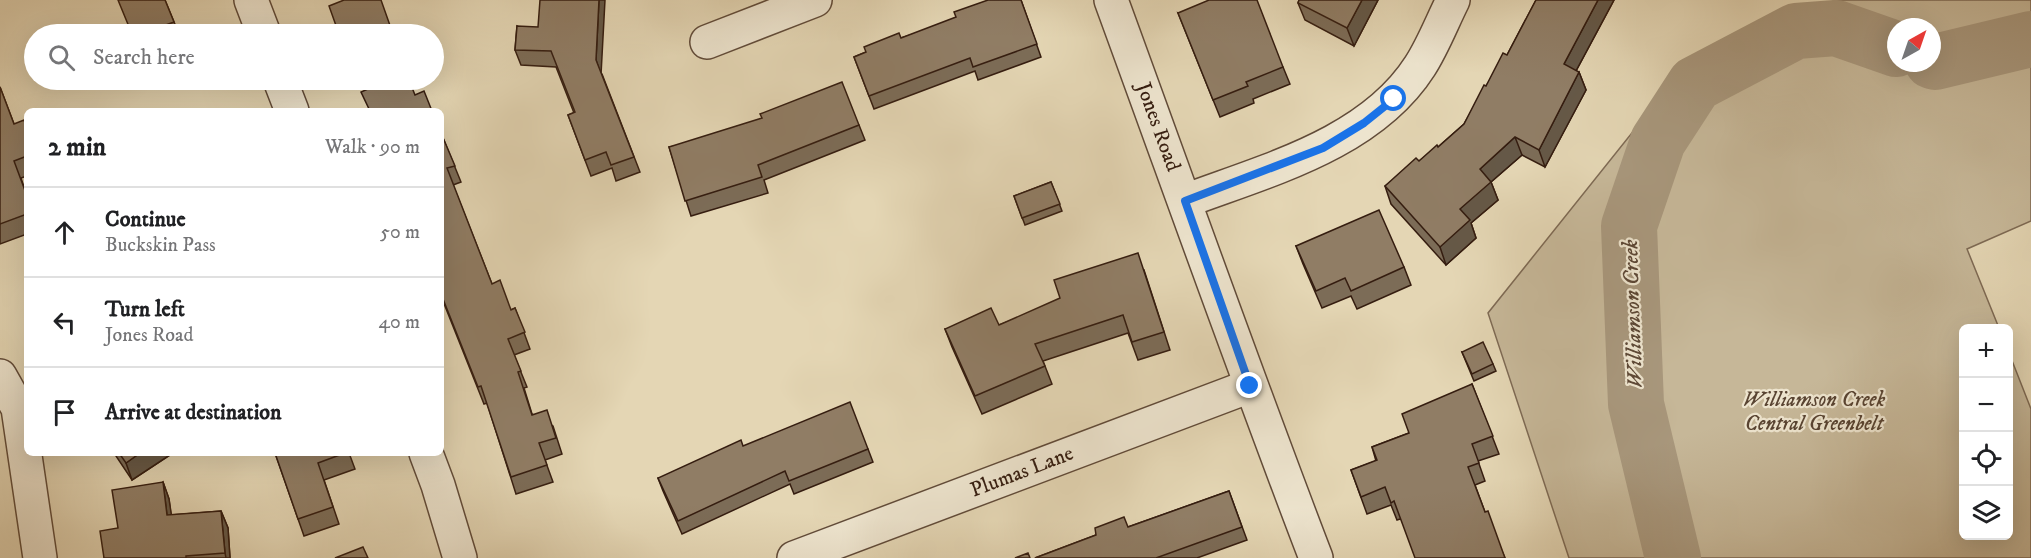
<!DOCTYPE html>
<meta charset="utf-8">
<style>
:root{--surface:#fff;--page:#f2f2f2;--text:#202124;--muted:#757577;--line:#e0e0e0}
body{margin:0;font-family:"IM FELL DW Pica",serif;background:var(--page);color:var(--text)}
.controls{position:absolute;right:18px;bottom:18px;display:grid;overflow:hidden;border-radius:9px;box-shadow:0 6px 24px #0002}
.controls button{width:54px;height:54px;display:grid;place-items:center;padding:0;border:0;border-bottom:2px solid var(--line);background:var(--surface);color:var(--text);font:30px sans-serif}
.compass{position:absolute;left:1887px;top:18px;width:54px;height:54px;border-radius:50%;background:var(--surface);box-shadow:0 6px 24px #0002;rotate:40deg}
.stop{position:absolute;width:18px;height:18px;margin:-14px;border:4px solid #1a73e8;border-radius:50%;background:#fff}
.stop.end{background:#1a73e8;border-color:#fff;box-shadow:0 2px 6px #0008}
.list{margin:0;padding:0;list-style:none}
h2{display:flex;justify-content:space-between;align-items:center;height:78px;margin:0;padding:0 24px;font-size:26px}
h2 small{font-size:20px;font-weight:400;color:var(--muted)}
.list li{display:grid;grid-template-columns:39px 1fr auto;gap:18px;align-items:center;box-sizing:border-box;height:90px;padding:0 24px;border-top:2px solid var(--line)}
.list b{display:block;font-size:22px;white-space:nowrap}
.list p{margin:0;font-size:20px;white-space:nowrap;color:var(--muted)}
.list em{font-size:20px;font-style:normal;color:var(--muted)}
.icon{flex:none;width:33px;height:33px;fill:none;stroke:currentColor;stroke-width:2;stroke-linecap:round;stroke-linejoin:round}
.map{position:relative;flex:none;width:2031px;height:558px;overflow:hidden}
.search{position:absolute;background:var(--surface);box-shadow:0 6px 24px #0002;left:24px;top:24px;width:420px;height:66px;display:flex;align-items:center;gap:15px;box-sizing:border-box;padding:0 21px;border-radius:33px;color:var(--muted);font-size:22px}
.panel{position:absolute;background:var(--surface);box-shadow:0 6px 24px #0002;left:24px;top:108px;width:420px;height:348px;border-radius:9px}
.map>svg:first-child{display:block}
.green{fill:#c6b798;stroke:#7e6a54;stroke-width:1.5;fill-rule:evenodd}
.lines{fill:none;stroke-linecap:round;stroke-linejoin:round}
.river{stroke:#a8977c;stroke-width:56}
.minor-casing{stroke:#614b39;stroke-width:36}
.minor{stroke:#ede4ce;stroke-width:33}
.wall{fill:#7c6c57;stroke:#351d10;stroke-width:1.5}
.shaded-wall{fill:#655847;stroke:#351d10;stroke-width:1.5}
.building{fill:#907d65;stroke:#351d10;stroke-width:1.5}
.route{stroke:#1a73e8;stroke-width:8}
.labels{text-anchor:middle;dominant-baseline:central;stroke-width:4.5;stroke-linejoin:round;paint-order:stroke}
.street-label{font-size:21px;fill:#351d10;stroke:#ede4ce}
.park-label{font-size:21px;font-style:italic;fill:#594432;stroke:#ede4ce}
.water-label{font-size:22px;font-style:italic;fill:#5d4836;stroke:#ede4ce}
</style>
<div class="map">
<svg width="2031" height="558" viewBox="0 0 2031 558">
<rect width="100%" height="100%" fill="#e4d6b4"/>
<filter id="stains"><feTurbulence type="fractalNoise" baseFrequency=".00333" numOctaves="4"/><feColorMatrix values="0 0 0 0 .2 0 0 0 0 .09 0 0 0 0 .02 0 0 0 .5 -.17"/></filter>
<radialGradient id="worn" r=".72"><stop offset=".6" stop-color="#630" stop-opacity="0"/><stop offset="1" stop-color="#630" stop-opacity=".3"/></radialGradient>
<path class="green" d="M1837,0H2031V221L1967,249L1999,328H1964V536H2008L2009,353L2031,409V558H1569L1488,313L1675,79L1746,30ZM1896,27H1932V63H1896Z"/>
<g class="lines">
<g class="river">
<path d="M1932,61L1935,62L2031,39"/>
<path d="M1673,558L1636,404L1629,226L1658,141L1695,84L1796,31L1836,28L1896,49"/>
</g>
<g class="minor-casing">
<g id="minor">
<path d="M251,0L264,34"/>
<path d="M1111,0C1179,186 1245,373 1316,558"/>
<path d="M707,42L815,0"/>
<path d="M280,80L292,111"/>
<path d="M1185,201C1267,170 1370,144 1420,66C1433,46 1442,22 1453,0"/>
<path d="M0,376L18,408L40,558"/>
<path d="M426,453L438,485L460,558"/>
<path d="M794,558L1250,386"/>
</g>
</g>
<use href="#minor" class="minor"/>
</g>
<g class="wall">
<path d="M165,0L179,34H131Z"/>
<path d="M1021,0L1041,57L978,80L975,71L874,109L854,57L901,38Z"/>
<path d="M1299,0H1378L1354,46L1305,20L1298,3Z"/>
<path d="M1536,0H1614L1576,71L1579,72L1586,90L1545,167L1522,155L1491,182L1498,200L1471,223L1476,238L1446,265L1391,204L1385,186L1438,147L1464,124L1486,86L1507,55Z"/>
<path d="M1178,13L1283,67L1290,84L1253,99L1254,103L1220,117Z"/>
<path d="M517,26L602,74L640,172L616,181L612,168L591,176L568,115L574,113L556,67L521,65L515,50Z"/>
<path d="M0,87L14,124L27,128V176L21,178L27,196V234L0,244Z"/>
<path d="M859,125L865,140L764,180L768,193L691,216L669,147Z"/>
<path d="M441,133L461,182L453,185L492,284L511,310L515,308L530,349L514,355L527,387L524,388L532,414L553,426L562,454L545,460L553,482L516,494L487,403L484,404L441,296Z"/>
<path d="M1051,182L1062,211L1025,225L1014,196Z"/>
<path d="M1296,246L1404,267L1411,285L1357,309L1351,296L1322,308L1303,264Z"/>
<path d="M1144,270L1170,350L1138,360L1128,333L1043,361L1052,384L982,414L952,347L945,329L999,325Z"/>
<path d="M1462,352L1493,364L1496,371L1474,381Z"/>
<path d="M1472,384L1499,454L1478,461L1485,481L1475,485L1485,512L1505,558L1400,519L1397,520L1391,505L1367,514L1351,470L1376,461L1372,447L1409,433Z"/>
<path d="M868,449L873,462L794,494L790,484L682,534L663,491L658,478Z"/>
<path d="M114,453H173L132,480Z"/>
<path d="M275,453H349L355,469L324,480L339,524L304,536Z"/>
<path d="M163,482L169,499L171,515L221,511L228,528L230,558H104L118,528Z"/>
<path d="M1229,491L1247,540L1197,558H1035L1096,535L1128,527Z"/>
</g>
<g class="shaded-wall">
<path d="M599,0H605L601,75L596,60Z"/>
<path d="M1362,0H1378L1354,46L1347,28Z"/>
<path d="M1598,0H1614L1570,82L1564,64Z"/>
<path d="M1579,72L1586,90L1545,167L1539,150Z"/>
<path d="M1515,137L1522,155L1491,182L1498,200L1471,223L1476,238L1446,265L1440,247L1460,209L1480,169Z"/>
<path d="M140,453H173L132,480L126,463Z"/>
<path d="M163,482L169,499L174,532L167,515Z"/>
<path d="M221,511L228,528L230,558H226L225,553Z"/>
</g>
<g class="building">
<path d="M118,0H165L174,22L141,34H132Z"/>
<path d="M344,0H381L393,34H339L329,6Z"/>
<path d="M540,0H599L596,60L634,157L611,165L606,152L585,160L568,115L575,112L551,51L515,50L517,26L538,27Z"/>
<path d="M988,0H1021L1037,44L973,67L970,58L869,96L854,57L866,52L864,47L899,33L901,38L956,17L954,12Z"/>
<path d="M1209,0H1257L1283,67L1246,82L1248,86L1213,100L1178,13Z"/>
<path d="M1299,0H1362L1347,28L1298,3Z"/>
<path d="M1536,0H1598L1564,64L1579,72L1539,150L1515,137L1480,169L1491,182L1460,209L1470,220L1440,247L1385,186L1416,158L1419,161L1437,145L1438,147L1464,124L1484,85L1486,86L1503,53L1507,55Z"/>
<path d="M367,80H409L415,95L424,91L432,111H370L361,92L370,88Z"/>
<path d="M842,82L859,125L758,165L762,177L685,201L669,147L762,118L760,114Z"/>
<path d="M0,87L14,124L24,120L27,128V156L14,161L27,196V214L0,224Z"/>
<path d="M441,133L455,166L447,168L492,284L500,280L511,310L515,308L525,332L508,339L521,371L518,372L532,415L547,410L556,438L539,443L547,465L511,477L481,386L478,387L441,294Z"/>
<path d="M1051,182L1060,204L1022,218L1014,196Z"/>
<path d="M1379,210L1404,267L1351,291L1345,278L1316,291L1296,246Z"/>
<path d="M1138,253L1164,332L1132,342L1123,315L1035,344L1045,366L975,396L945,329L991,308L999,325L1060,298L1054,280Z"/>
<path d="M1483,342L1493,364L1472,374L1462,352Z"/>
<path d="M1472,384L1493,436L1472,444L1479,463L1468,467L1485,512L1488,511L1505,558H1415L1394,501L1391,503L1385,487L1361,497L1351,470L1377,460L1372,447L1409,433L1402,414Z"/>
<path d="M850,402L868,449L789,481L785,471L678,521L658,478L741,440L743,446Z"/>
<path d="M119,453H140L126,463Z"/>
<path d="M275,453H345L318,463L333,507L298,519Z"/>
<path d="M163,482L167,515L221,511L225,553L186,556V558H104L100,531L118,528L112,490Z"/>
<path d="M1229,491L1242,527L1156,558H1035L1096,535L1095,528L1124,517L1128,527Z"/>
<path d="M363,547L368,558H335Z"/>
<path d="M1028,553L1030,558H1015Z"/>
</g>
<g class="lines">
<path class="route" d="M1250,386L1185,201L1323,148L1364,123L1394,99"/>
</g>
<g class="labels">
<g class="street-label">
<text transform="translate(1158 127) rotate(70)">Jones Road</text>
<text transform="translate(1022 472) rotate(-21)">Plumas Lane</text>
</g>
<g class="park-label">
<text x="1814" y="400">Williamson Creek<tspan x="1814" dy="24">Central Greenbelt</tspan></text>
</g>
<g class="water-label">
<text transform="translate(1633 314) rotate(-92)">Williamson Creek</text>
</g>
</g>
<rect width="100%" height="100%" filter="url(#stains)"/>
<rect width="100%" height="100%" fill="url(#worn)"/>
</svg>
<div class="controls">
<button>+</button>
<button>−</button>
<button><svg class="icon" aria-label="locate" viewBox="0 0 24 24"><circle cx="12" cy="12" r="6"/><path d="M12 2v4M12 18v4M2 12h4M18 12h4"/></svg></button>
<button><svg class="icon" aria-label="layers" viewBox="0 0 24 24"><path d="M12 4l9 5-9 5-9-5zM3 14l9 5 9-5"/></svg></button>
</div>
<svg class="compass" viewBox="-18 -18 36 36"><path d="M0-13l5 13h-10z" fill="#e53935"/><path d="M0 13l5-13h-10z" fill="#757577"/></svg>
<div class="stop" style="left:1394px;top:99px"></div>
<div class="stop end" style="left:1250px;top:386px"></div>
<div class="search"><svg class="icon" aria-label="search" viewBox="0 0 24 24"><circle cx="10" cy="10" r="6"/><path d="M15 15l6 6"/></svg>Search here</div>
<section class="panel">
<h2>2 min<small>Walk · 90 m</small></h2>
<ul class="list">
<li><svg class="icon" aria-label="ahead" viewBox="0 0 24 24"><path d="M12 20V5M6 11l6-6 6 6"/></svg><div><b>Continue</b><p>Buckskin Pass</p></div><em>50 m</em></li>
<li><svg class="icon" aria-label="left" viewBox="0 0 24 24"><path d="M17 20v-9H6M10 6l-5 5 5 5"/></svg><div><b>Turn left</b><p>Jones Road</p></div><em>40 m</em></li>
<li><svg class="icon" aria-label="arrive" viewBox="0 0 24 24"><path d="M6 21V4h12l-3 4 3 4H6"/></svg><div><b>Arrive at destination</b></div></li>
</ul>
</section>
</div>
